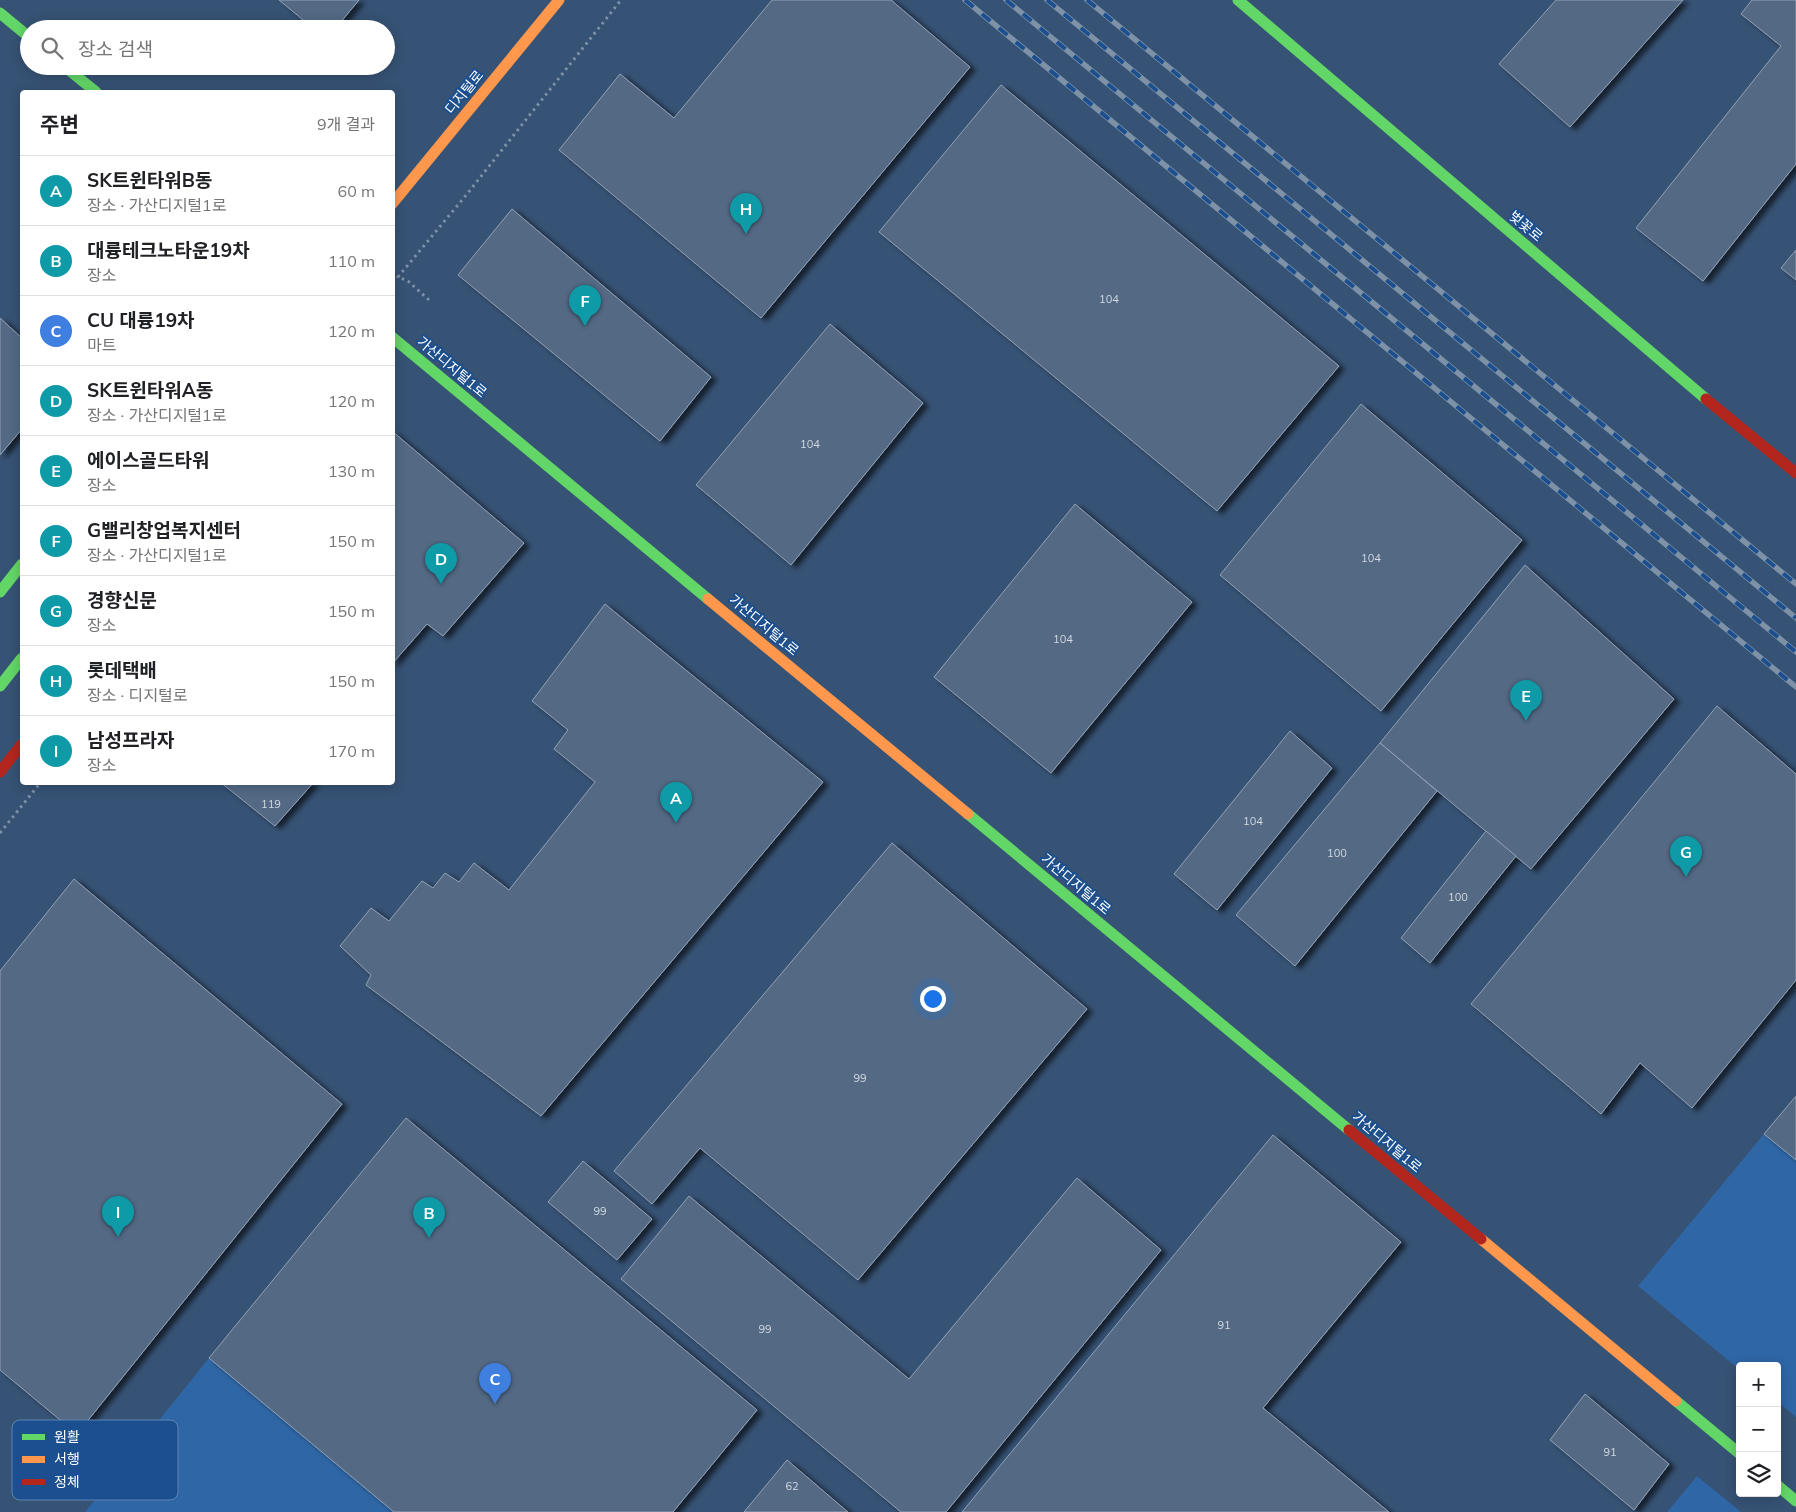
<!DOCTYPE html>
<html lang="ko">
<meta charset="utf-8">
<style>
:root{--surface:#fff;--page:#f6f6f6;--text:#202124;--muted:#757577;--line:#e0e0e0;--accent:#656970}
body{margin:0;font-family:Mulish,"Noto Sans KR",sans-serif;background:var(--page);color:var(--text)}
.controls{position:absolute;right:15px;bottom:15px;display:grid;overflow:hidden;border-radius:5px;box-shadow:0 2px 12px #0003}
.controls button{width:45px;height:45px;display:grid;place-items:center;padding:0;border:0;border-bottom:1px solid var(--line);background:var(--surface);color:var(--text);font:25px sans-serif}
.you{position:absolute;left:932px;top:998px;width:18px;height:18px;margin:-12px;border:4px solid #fff;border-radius:50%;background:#1a73e8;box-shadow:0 0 0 8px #1a73e833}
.badge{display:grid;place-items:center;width:32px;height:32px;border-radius:50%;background:var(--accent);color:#fff;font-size:16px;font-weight:700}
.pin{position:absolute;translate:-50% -41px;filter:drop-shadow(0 1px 2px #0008)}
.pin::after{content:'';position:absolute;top:26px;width:18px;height:15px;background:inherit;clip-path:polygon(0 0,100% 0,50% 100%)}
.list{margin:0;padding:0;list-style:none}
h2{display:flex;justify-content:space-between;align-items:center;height:65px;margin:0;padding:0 20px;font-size:21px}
h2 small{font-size:16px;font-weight:400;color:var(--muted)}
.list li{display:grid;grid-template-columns:32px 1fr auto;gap:15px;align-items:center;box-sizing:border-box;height:70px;padding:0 20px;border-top:1px solid var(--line)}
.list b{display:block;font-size:19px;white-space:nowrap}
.list p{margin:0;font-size:16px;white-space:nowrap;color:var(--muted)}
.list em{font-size:16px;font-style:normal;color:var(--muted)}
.icon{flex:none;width:28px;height:28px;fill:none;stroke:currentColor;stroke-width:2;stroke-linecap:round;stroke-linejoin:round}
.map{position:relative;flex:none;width:1796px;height:1512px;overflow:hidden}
.search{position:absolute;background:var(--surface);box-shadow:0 2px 12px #0003;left:20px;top:20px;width:375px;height:55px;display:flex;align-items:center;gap:12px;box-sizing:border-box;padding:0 18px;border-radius:28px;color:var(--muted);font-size:19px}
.panel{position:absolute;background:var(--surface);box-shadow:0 2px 12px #0003;left:20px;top:90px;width:375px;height:695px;border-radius:5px}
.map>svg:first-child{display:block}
.green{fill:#2f66a5}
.building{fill:#526984;stroke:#92a2b6;filter:url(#shadow)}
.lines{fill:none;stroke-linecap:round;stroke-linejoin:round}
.path{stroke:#7d92a8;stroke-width:3;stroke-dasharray:2.5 4;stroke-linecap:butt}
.fast{stroke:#63d668;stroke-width:11}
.slow{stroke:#ff974d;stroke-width:11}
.jam{stroke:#b3261e;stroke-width:11}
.rail-casing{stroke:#7e92a7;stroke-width:5.5}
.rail{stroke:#1b4f8f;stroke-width:4;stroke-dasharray:11;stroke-linecap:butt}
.labels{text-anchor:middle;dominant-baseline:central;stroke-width:4;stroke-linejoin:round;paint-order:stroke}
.number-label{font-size:11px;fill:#d4dae0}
.street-label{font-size:14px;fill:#fff;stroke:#1b4f8f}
.key{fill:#1b4f8f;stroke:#5f84b1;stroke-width:1}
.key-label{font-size:14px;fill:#fff}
</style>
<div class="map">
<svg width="1796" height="1512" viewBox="0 0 1796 1512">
<defs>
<filter id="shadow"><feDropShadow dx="5.5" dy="3" stdDeviation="2.5" flood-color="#0009"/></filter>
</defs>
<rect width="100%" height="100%" fill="#365274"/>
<g class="green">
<path d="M1764,1134L1796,1160V1417L1777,1401V1366H1740V1370L1638,1286Z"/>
<path d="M209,1358L394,1512H85Z"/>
<path d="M1697,1476L1741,1512H1667Z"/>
</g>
<g class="building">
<path d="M279,0H359L335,29H314Z"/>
<path d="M772,0H891L970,67L761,318L559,150L620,74L674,118Z"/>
<path d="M1556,0H1683L1570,127L1499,64Z"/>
<path d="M1752,0H1796V164L1703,281L1636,228L1781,46L1741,14Z"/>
<path d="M1001,85L1339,366L1217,511L879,232Z"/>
<path d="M512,209L711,377L660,441L458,275Z"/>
<path d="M1796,250V280L1781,268Z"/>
<path d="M0,318L22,338V429L0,455Z"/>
<path d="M830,324L923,403L791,565L696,485Z"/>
<path d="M1361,404L1522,540L1381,711L1220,575Z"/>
<path d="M392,431L524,543L443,636L427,624L392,664Z"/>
<path d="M1075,504L1192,602L1051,773L934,677Z"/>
<path d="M1525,565L1674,699L1531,869L1380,743Z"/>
<path d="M605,604L823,782L541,1116L366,985L371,975L340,946L371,908L389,921L422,881L433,888L445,873L459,882L474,863L509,890L595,782L554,749L568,730L532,701Z"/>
<path d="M1717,706L1796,774V980L1692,1108L1640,1063L1601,1114L1471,1004Z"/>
<path d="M1290,731L1332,768L1217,910L1174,874Z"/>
<path d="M1380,743L1437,791L1295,966L1236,915Z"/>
<path d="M220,782H314L275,826Z"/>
<path d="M1486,831L1516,856L1430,963L1401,938Z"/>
<path d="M892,843L1087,1009L858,1280L700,1148L652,1204L614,1171Z"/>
<path d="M74,879L342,1104L77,1434L0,1370V971Z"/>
<path d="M1796,1096V1160L1764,1134Z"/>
<path d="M406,1118L757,1410L673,1512H394L209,1358Z"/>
<path d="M1273,1135L1401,1242L1263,1408L1389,1512H962Z"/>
<path d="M583,1161L652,1219L617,1260L548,1202Z"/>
<path d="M1077,1178L1161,1250L946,1512H901L621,1279L689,1196L909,1379Z"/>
<path d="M1585,1394L1669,1464L1634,1510L1550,1440Z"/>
<path d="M787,1460L848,1512H744Z"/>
</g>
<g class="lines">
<g class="path">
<path d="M429,300L408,281L398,277L467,194L621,0"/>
<path d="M0,833L41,782"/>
</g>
<g class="fast">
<path d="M1238,0L1706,399"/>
<path d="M0,13L29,37"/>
<path d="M64,66L96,92"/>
<path d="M392,337L708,599"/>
<path d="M0,592L22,564"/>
<path d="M0,686L22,658"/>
<path d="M968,814L1349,1130"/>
<path d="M1676,1401L1740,1454"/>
<path d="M1777,1485L1796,1501"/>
</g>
<g class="slow">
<path d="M392,204L559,0"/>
<path d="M708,599L968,814"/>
<path d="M1481,1239L1676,1401"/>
</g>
<g class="jam">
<path d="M1706,399L1796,473"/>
<path d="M0,772L22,744"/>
<path d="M1349,1130L1481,1239"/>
</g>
<g class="rail-casing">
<g id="rail">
<path d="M965,0L1796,687"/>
<path d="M1006,0L1796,652"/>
<path d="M1047,0L1796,618"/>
<path d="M1087,0L1796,584"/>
</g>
</g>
<use href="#rail" class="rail"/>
</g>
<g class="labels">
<g class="number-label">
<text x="1109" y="299">104</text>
<text x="810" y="444">104</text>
<text x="1371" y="558">104</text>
<text x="1063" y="639">104</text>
<text x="271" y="804">119</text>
<text x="1253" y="821">104</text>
<text x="1337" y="853">100</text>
<text x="1458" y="897">100</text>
<text x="860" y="1078">99</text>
<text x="600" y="1211">99</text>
<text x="1224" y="1325">91</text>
<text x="765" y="1329">99</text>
<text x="1610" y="1452">91</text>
<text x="792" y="1486">62</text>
</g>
<g class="street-label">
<text transform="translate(464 92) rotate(-51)">디지털로</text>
<text transform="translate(1526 226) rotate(40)">벚꽃로</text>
<text transform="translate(452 367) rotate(40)">가산디지털1로</text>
<text transform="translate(764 625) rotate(40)">가산디지털1로</text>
<text transform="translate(1076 884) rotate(40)">가산디지털1로</text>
<text transform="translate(1387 1142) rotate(40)">가산디지털1로</text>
</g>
</g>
<rect x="12" y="1420" width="166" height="80" rx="8" class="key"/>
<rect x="22" y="1434" width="23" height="6" fill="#63d668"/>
<rect x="22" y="1456" width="23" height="7" fill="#ff974d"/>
<rect x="22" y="1479" width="23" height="6" fill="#b3261e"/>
<g class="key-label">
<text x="54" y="1442">원활</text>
<text x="54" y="1464">서행</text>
<text x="54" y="1487">정체</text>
</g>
</svg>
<div class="controls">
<button>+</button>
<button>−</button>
<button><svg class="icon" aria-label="layers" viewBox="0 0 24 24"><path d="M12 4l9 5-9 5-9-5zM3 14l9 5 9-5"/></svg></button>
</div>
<div class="you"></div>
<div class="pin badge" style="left:676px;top:823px;background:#0f9aa8">A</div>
<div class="pin badge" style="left:429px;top:1238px;background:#0f9aa8">B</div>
<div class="pin badge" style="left:495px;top:1404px;background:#3f7fe0">C</div>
<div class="pin badge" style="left:441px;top:584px;background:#0f9aa8">D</div>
<div class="pin badge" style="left:1526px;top:721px;background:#0f9aa8">E</div>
<div class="pin badge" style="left:585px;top:326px;background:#0f9aa8">F</div>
<div class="pin badge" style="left:1686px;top:877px;background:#0f9aa8">G</div>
<div class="pin badge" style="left:746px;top:234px;background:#0f9aa8">H</div>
<div class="pin badge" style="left:118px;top:1237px;background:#0f9aa8">I</div>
<div class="search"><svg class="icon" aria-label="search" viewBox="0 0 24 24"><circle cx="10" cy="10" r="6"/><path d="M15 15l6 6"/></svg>장소 검색</div>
<section class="panel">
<h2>주변<small>9개 결과</small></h2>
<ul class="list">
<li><span class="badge" style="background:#0f9aa8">A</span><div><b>SK트윈타워B동</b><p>장소 · 가산디지털1로</p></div><em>60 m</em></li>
<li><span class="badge" style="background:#0f9aa8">B</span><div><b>대륭테크노타운19차</b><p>장소</p></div><em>110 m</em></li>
<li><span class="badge" style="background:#3f7fe0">C</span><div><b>CU 대륭19차</b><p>마트</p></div><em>120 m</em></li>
<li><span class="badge" style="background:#0f9aa8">D</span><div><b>SK트윈타워A동</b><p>장소 · 가산디지털1로</p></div><em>120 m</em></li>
<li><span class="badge" style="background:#0f9aa8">E</span><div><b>에이스골드타워</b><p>장소</p></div><em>130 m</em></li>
<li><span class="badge" style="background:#0f9aa8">F</span><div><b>G밸리창업복지센터</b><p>장소 · 가산디지털1로</p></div><em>150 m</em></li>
<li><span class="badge" style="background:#0f9aa8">G</span><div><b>경향신문</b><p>장소</p></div><em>150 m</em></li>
<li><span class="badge" style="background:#0f9aa8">H</span><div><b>롯데택배</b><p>장소 · 디지털로</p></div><em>150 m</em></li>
<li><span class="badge" style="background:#0f9aa8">I</span><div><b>남성프라자</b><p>장소</p></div><em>170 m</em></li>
</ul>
</section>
</div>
